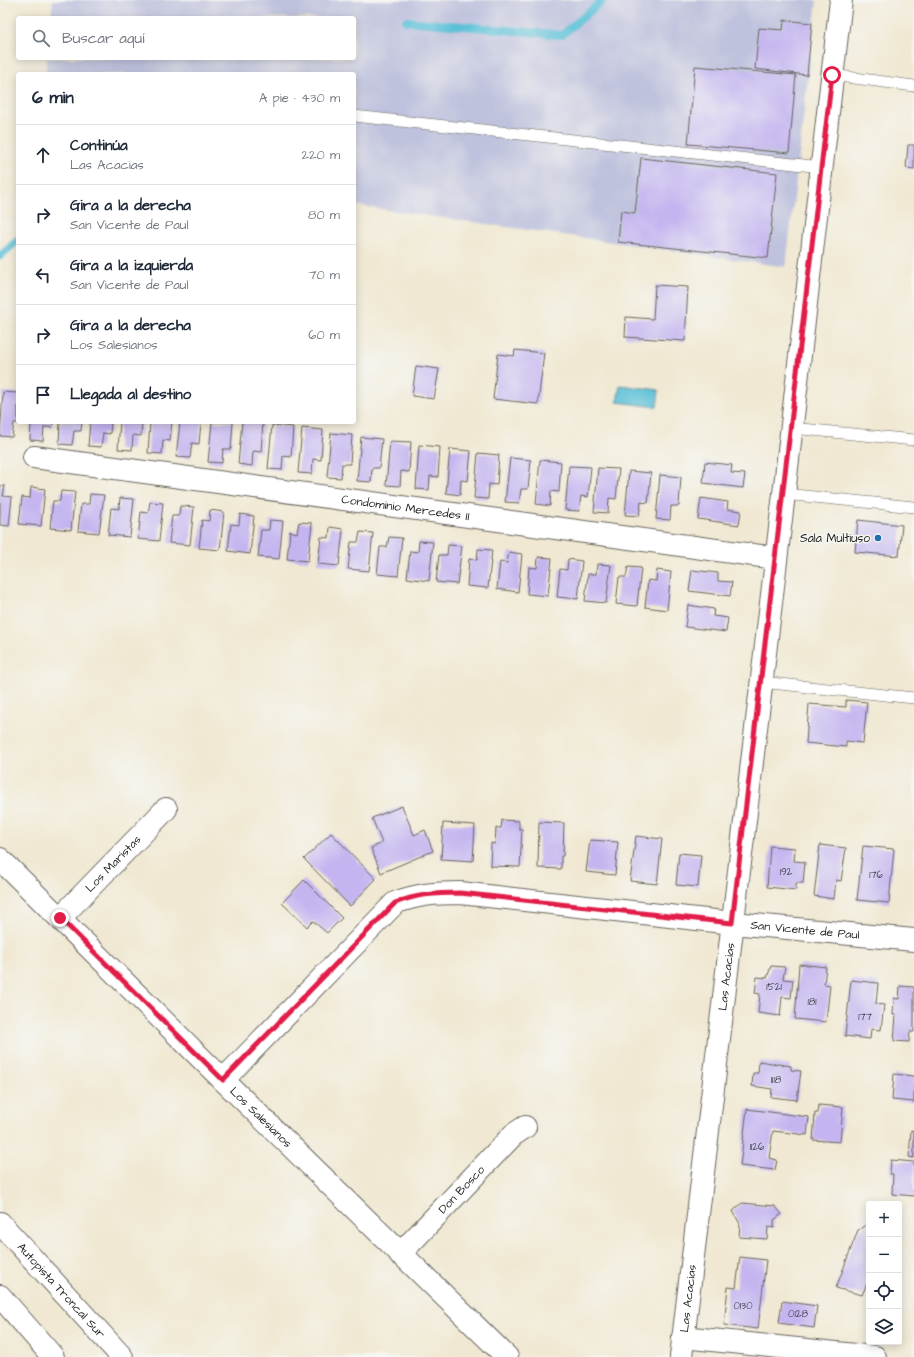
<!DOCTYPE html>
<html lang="es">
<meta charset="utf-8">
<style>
:root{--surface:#fff;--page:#f2f2f3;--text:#1f2937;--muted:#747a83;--line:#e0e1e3}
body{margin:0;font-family:"Architects Daughter",sans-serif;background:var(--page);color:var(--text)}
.controls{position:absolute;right:12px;bottom:12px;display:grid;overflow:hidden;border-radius:4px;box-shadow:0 2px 10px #0003}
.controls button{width:36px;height:36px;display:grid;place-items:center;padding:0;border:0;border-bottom:1px solid var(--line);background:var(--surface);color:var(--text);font:20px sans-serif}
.stop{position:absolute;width:12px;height:12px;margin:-9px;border:3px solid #e11d48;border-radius:50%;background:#fff}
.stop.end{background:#e11d48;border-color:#fff;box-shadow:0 1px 4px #0008}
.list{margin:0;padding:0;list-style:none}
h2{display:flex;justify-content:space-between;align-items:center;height:52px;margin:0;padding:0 16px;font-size:17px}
h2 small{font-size:13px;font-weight:400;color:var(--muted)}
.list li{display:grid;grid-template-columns:26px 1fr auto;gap:12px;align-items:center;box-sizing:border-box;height:60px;padding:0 16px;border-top:1px solid var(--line)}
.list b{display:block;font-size:15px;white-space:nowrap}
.list p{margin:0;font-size:13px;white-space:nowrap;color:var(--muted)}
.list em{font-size:13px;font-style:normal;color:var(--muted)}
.icon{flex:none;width:22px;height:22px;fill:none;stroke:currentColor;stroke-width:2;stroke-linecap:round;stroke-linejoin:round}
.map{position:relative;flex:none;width:914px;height:1357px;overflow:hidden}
.search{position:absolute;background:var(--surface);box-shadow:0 2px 10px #0003;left:16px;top:16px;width:340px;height:44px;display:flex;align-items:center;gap:10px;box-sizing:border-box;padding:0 14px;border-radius:4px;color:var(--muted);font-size:15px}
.panel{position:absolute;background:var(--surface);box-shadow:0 2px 10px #0003;left:16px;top:72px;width:340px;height:352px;border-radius:4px}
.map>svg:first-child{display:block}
.industrial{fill:#bfc2dd}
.water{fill:#59bfd7;stroke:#3a6e7a}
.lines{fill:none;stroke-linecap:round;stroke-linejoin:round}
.stream{stroke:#59bfd7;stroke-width:8}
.building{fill:#c4b5f0}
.service-casing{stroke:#66635c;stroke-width:12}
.minor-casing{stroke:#66635c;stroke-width:24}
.tertiary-casing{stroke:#66635c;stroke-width:24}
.motorway-casing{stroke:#66635c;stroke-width:24}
.service{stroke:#fff;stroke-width:11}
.minor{stroke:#fff;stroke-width:22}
.tertiary{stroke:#fff;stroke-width:22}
.motorway{stroke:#fff;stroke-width:22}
.route{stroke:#e11d48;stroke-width:5}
.poi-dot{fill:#1f6fb2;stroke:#f6f6f2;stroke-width:1.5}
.labels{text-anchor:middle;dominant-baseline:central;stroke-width:3;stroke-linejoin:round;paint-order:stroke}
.number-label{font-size:10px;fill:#464251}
.street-label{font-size:12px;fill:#1c1c1c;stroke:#f6f6f2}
.poi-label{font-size:12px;fill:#1c1c1c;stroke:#f6f6f2;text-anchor:end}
</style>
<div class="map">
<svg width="914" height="1357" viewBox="0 0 914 1357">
<rect width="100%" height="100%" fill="#f6f6f2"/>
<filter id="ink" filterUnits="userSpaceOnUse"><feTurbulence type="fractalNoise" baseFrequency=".025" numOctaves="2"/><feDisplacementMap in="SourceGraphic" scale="8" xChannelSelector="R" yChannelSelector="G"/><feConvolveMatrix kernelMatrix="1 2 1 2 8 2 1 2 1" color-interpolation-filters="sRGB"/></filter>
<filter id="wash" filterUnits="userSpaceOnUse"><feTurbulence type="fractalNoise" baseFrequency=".012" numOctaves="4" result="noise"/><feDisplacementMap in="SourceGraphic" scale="16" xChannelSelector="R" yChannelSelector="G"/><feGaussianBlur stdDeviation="0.9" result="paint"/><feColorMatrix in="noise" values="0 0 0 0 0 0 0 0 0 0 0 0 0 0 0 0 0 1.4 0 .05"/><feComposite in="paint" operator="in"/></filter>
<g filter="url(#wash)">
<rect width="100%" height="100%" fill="#f0e8d2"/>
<path class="industrial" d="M53,0H817L786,267L354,205V74H45L47,58H354V18H51Z"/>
<path class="water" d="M620,385L659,390L657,407L617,402Z"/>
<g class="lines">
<g class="stream">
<path d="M406,21L562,35L603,0"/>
<path d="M0,256L18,240"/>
</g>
</g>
<g id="blocks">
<g class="building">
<path d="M784,20L812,23L807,75L755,69L759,28L783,30Z"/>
<path d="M695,66L796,75L789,153L688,144Z"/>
<path d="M908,145H914V169L906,168Z"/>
<path d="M641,158L777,173L768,258L618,242L621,211L635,213Z"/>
<path d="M655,285L688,287L685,341L625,337L626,317L653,319Z"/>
<path d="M515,350L544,353L538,404L493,399L498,354L514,356Z"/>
<path d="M416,366L439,369L434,399L412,396Z"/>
<path d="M3,392L18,393V422L21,423H14L12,437L0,436Z"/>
<path d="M31,422H53L52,427H44L43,441L30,440Z"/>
<path d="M60,422H82L81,431H74L72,445L59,444Z"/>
<path d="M90,422H111L110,434L103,433L101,447L88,446Z"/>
<path d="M120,422H142L141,436L133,435L132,450L118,449Z"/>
<path d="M150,422H172L170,441L163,440L162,454L148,453Z"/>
<path d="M180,422H201L199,444L192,443L190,458L176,457Z"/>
<path d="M212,422H233L231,449H223L222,463L208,462Z"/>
<path d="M242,422H263L261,452L253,451L252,466L238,464Z"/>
<path d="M272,425L293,427L291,457L283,456L282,470L268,469Z"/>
<path d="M302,428L323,430L321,460L313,459L312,474L298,473Z"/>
<path d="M331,433L352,435L350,464H342L341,478L327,477Z"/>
<path d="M361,437L382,439L379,468H372L371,482L357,481Z"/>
<path d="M390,441L411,442L409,472L401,471L400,486L386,485Z"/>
<path d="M419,445L440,447L438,477L430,476L429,490L416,489Z"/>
<path d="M450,449L471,451L468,481L461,480L460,495L446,493Z"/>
<path d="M478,453L499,455L497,485L489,484L488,499L474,498Z"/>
<path d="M510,458L531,460L528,489H521L519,503L505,502Z"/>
<path d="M540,460L561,462L559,492L551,491L550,506L536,504Z"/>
<path d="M705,462L732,465L731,473L745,474L743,488L703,483Z"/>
<path d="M569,466L591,467L588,497L581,496L579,511L565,510Z"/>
<path d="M598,468L619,469L616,499L609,498L608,513L594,512Z"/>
<path d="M629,471L651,473L648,503L641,502L639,516L625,515Z"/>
<path d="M660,475L681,477L679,506H671L670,520L656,519Z"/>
<path d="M0,486H5L3,496L12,497L9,526L0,525Z"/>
<path d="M31,487L45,489L41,526L19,524L22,497L30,498Z"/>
<path d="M61,491L75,492L71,530L50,528L53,501H60Z"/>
<path d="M90,494L104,495L99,533L78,531L81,504H89Z"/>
<path d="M120,498L134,499L130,537L108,535L111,508L119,509Z"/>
<path d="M701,498L728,502L727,509L741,511L739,525L698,519Z"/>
<path d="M150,502L163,503L159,541L138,539L141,512L148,513Z"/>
<path d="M180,506L194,507L190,545L169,543L172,516H179Z"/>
<path d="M210,510L224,512L220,550L199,548L202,520L209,521Z"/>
<path d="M240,514L254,516L250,554L228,551L231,524L239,525Z"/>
<path d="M270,520L283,521L279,559L258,557L261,530H269Z"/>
<path d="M858,520L902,525L899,556L855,552Z"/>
<path d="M299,522L312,523L308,561L287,559L290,531L297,533Z"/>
<path d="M330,527L343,529L339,566L318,564L321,537L329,538Z"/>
<path d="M360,532L373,533L369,571L348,569L351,542H358Z"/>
<path d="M389,537L402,538L398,576L377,574L380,547H387Z"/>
<path d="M419,541L433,542L429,581L407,578L410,551L418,552Z"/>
<path d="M448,545L462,546L457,584L436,582L439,555H447Z"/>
<path d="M478,549L492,550L488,588L467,586L469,559L477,560Z"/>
<path d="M509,552L522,554L518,592L497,589L500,562L507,563Z"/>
<path d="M538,557L552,558L548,596L527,594L529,567L537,568Z"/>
<path d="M568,559L582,561L578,599L557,597L560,569L567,570Z"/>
<path d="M597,564L611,565L606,603L585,601L588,574H596Z"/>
<path d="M628,567L641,568L637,606L616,604L619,577H626Z"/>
<path d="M657,570L671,572L667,610L645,607L648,580L656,581Z"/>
<path d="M692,570L718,573V581L732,582L730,596L689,591Z"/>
<path d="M688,605L714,609L713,616L728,618L726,632L685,627Z"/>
<path d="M846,700L867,702L863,743L846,741V747L806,743L809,704L846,707Z"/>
<path d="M402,806L414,835L425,830L433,851L381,873L371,848L382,843L372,818Z"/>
<path d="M502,820L519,821V829H522L520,867L490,866L491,843L495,844L496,828H501Z"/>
<path d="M539,822L564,823L563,856H561V869L538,868Z"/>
<path d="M443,823L475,825L473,861L441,859Z"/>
<path d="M331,833L376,879L350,906L304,859Z"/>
<path d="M636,836L662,839L657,884L630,881Z"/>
<path d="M590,840L618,842L615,875L586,872Z"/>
<path d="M820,845L846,848L841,881L836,880L834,899L814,896Z"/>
<path d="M770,846L795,848L794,861L805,862L803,883H796V890L767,887Z"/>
<path d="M863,846L894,849L889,903L857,900Z"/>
<path d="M679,853L701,855L698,887L676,885Z"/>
<path d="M304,880L342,918L327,933L313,921L307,927L282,903Z"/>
<path d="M799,964L826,967L824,984L830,985L826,1022L795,1019Z"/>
<path d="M771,966L785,967L783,979L793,980L791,998L782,997L780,1016L758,1013L760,994L755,993L757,977L767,978Z"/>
<path d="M851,980L878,983L876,1004L884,1005L881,1030L871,1029L870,1039L845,1036Z"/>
<path d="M900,986L914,987V1032H910L909,1042L894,1041L896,1015H893L894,998L899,999Z"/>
<path d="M759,1061L791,1066V1070L801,1071L797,1100L771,1097L772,1089L752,1086L753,1073H758Z"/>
<path d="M894,1074L914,1076V1102L892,1100Z"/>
<path d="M819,1105L843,1107L840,1142L813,1140L815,1113H818Z"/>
<path d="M747,1109L809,1117L807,1135L773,1131L769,1158L777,1160L775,1170L740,1166Z"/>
<path d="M911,1130L914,1131V1158L909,1157Z"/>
<path d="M891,1160L914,1162V1196L892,1194L893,1174H890Z"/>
<path d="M742,1203L775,1206L782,1214L774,1220V1228L768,1227L767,1239L739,1237L740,1224L733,1211Z"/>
<path d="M869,1223V1279L862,1295L836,1288L858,1230Z"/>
<path d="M740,1257L766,1260L758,1329L724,1325L728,1287L736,1288Z"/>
<path d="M782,1301L817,1306L814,1328L779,1323Z"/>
</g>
</g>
</g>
<g filter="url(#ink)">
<use href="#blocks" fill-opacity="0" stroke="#66635c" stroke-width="1"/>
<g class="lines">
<g class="service-casing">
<g id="service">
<path d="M832,75L914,86"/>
<path d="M354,116L822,167"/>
<path d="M792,428L914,440"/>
<path d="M784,494L914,507"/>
<path d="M761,682L914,698"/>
</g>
</g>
<g class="minor-casing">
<g id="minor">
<path id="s1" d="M34,457L776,558"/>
<path id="s2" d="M0,859L223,1080L507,1357"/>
<path id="s3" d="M60,918L166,809"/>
<path id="s4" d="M223,1080L395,903C417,894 437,893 460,893L733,923L914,940"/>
<path id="s5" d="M400,1254L513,1135L525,1127"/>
<path d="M683,1337L875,1357"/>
</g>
</g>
<g class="tertiary-casing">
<g id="tertiary">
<path id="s6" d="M681,1357L784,494L841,0"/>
</g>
</g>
<g class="motorway-casing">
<g id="motorway">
<path id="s7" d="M0,1223L122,1357"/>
<path d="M0,1296L53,1357"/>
</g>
</g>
<use href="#service" class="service"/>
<use href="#minor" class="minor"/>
<use href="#tertiary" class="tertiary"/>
<use href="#motorway" class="motorway"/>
</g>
</g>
<g class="lines" filter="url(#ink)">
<path class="route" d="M60,918L223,1080L395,903C417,894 437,893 460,893L732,923L832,75"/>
</g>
<circle class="poi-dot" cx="878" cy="538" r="4"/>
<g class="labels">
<g class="number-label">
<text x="786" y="872">192</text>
<text x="876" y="875">176</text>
<text x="774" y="987">1521</text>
<text x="812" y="1002">181</text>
<text x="865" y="1017">177</text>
<text x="776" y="1080">1118</text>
<text x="757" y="1147">1126</text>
<text x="743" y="1306">0130</text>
<text x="798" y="1314">0128</text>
</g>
<g class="street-label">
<text stroke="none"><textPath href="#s1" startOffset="375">Condominio Mercedes II</textPath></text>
<text stroke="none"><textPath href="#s3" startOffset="76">Los Maristas</textPath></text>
<text stroke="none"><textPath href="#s4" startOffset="660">San Vicente de Paul</textPath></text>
<text stroke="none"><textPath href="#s6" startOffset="383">Las Acacias</textPath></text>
<text stroke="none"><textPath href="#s2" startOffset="367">Los Salesianos</textPath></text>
<text stroke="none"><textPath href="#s5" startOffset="89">Don Bosco</textPath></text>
<text stroke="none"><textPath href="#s7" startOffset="91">Autopista Troncal Sur</textPath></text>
<text stroke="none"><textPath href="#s6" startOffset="59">Las Acacias</textPath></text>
</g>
<g class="poi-label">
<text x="870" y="538">Sala Multiuso</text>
</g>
</g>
</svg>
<div class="controls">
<button>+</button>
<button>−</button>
<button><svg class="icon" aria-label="locate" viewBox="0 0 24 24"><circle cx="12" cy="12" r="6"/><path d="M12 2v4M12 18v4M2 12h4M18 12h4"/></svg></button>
<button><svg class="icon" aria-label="layers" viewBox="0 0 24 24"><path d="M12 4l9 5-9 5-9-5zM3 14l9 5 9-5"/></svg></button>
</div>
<div class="stop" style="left:832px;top:75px"></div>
<div class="stop end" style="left:60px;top:918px"></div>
<div class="search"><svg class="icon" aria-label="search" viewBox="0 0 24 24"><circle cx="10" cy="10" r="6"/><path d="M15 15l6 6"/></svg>Buscar aquí</div>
<section class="panel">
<h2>6 min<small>A pie · 430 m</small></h2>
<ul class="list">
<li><svg class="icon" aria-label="ahead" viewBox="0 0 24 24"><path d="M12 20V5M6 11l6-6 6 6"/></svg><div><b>Continúa</b><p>Las Acacias</p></div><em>220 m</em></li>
<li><svg class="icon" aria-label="right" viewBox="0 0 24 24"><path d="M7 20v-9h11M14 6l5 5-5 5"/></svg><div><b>Gira a la derecha</b><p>San Vicente de Paul</p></div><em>80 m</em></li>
<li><svg class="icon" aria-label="left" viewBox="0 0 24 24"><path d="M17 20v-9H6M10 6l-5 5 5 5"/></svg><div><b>Gira a la izquierda</b><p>San Vicente de Paul</p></div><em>70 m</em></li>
<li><svg class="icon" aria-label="right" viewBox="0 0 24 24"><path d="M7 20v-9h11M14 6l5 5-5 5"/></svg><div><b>Gira a la derecha</b><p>Los Salesianos</p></div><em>60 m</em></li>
<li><svg class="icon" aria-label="arrive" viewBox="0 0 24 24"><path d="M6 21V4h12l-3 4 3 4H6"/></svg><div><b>Llegada al destino</b></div></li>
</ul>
</section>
</div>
